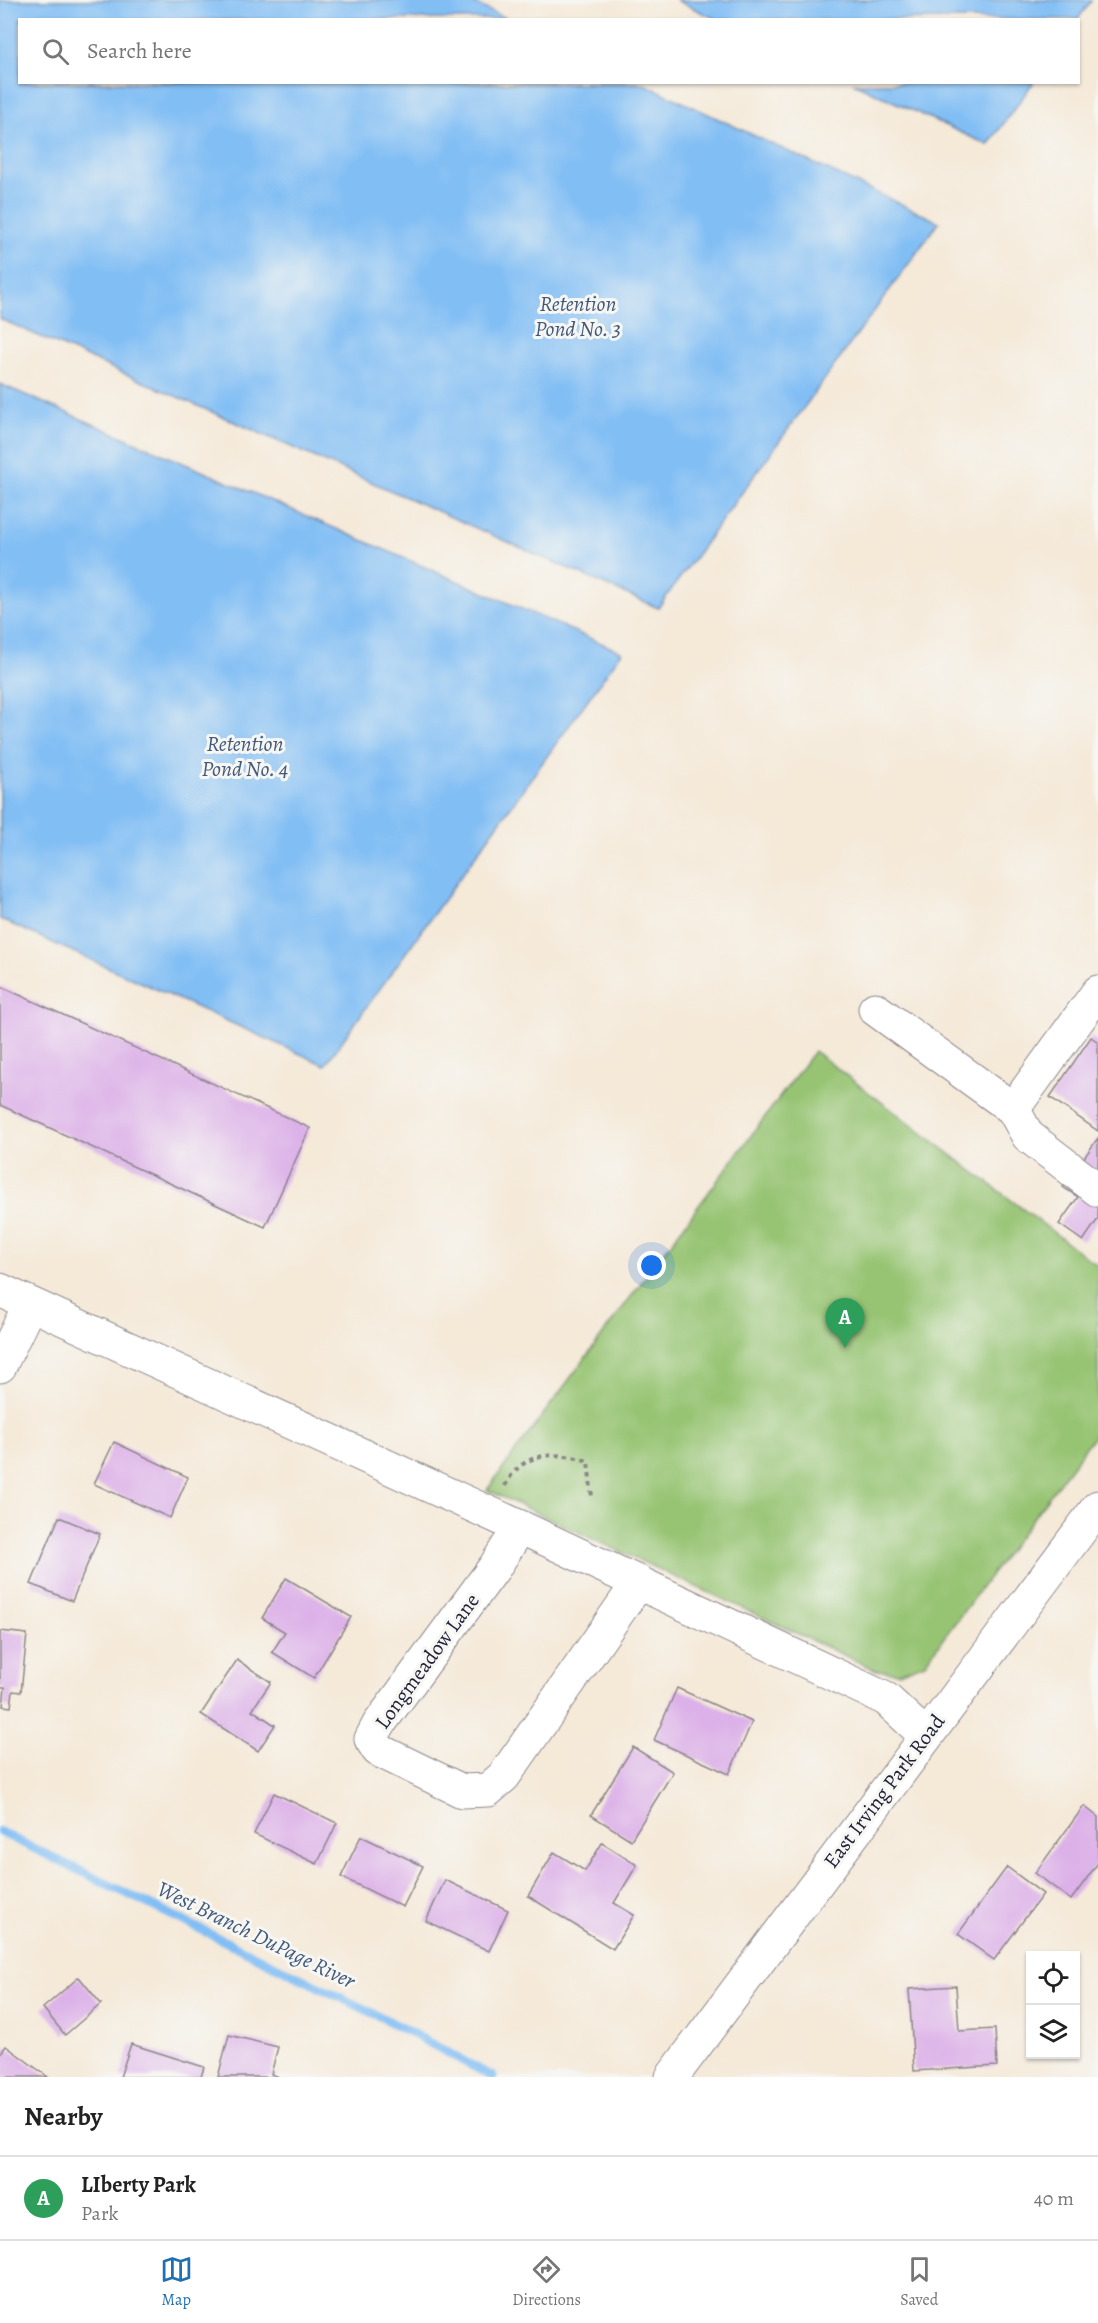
<!DOCTYPE html>
<style>
:root{--surface:#fff;--page:#f6f6f6;--text:#222;--muted:#767676;--line:#e0e0e0;--accent:#1f6fb2}
body{margin:0;font-family:Alegreya,serif;background:var(--page);color:var(--text)}
.controls{position:absolute;right:18px;bottom:18px;display:grid;overflow:hidden;border-radius:0px;box-shadow:0 2px 4px #0004}
.controls button{width:54px;height:54px;display:grid;place-items:center;padding:0;border:0;border-bottom:2px solid var(--line);background:var(--surface);color:var(--text);font:30px sans-serif}
.you{position:absolute;left:652px;top:1266px;width:21px;height:21px;margin:-15px;border:4px solid #fff;border-radius:50%;background:#1a73e8;box-shadow:0 0 0 9px #1a73e833}
.badge{display:grid;place-items:center;width:39px;height:39px;border-radius:50%;background:var(--accent);color:#fff;font-size:20px;font-weight:700}
.pin{position:absolute;translate:-50% -50px;filter:drop-shadow(0 2px 3px #0008)}
.pin::after{content:'';position:absolute;top:32px;width:21px;height:18px;background:inherit;clip-path:polygon(0 0,100% 0,50% 100%)}
.list{margin:0;padding:0;list-style:none}
h2{display:flex;justify-content:space-between;align-items:center;height:78px;margin:0;padding:0 24px;font-size:26px}
h2 small{font-size:20px;font-weight:400;color:var(--muted)}
.list li{display:grid;grid-template-columns:39px 1fr auto;gap:18px;align-items:center;box-sizing:border-box;height:84px;padding:0 24px;border-top:2px solid var(--line)}
.list b{display:block;font-size:22px;white-space:nowrap}
.list p{margin:0;font-size:20px;white-space:nowrap;color:var(--muted)}
.list em{font-size:20px;font-style:normal;color:var(--muted)}
.icon{flex:none;width:33px;height:33px;fill:none;stroke:currentColor;stroke-width:2;stroke-linecap:round;stroke-linejoin:round}
.map{position:relative;flex:none;width:1098px;height:2077px;overflow:hidden}
.search{position:absolute;background:var(--surface);box-shadow:0 2px 4px #0004;left:18px;right:18px;top:18px;height:66px;display:flex;align-items:center;gap:15px;box-sizing:border-box;padding:0 21px;border-radius:0px;color:var(--muted);font-size:22px}
.sheet{height:162px;background:var(--surface)}
nav{display:flex;justify-content:space-around;align-items:center;box-sizing:border-box;height:84px;border-top:2px solid var(--line);background:var(--surface);font-size:16px;color:var(--muted)}
nav a{display:grid;justify-items:center;gap:3px}
nav .on{color:var(--accent)}
.map>svg:first-child{display:block}
.green{fill:#97c473;stroke:#5c7357;stroke-width:1.5}
.water{fill:#81bef4;stroke:#527098;stroke-width:1.5}
.lines{fill:none;stroke-linecap:round;stroke-linejoin:round}
.stream{stroke:#81bef4;stroke-width:9}
.building{fill:#dcb0e8}
.minor-casing{stroke:#8c868a;stroke-width:35}
.major-casing{stroke:#8c868a;stroke-width:35}
.path{stroke:#8c868a;stroke-width:4;stroke-dasharray:4.5 4.5;stroke-linecap:butt}
.minor{stroke:#fff;stroke-width:33}
.major{stroke:#fff;stroke-width:33}
.labels{text-anchor:middle;dominant-baseline:central;stroke-width:6;stroke-linejoin:round;paint-order:stroke}
.street-label{font-size:21px;fill:#22223b;stroke:#f6f6f2}
.water-label{font-size:22px;font-style:italic;fill:#43597c;stroke:#f6f6f2}
</style>
<div class="map">
<svg width="1098" height="2077" viewBox="0 0 1098 2077">
<rect width="100%" height="100%" fill="#f6f6f2"/>
<filter id="ink" filterUnits="userSpaceOnUse"><feTurbulence type="fractalNoise" baseFrequency=".0167" numOctaves="2"/><feDisplacementMap in="SourceGraphic" scale="12" xChannelSelector="R" yChannelSelector="G"/><feConvolveMatrix kernelMatrix="1 2 1 2 8 2 1 2 1" color-interpolation-filters="sRGB"/></filter>
<filter id="wash" filterUnits="userSpaceOnUse"><feTurbulence type="fractalNoise" baseFrequency=".008" numOctaves="4" result="noise"/><feDisplacementMap in="SourceGraphic" scale="24" xChannelSelector="R" yChannelSelector="G"/><feGaussianBlur stdDeviation="1.35" result="paint"/><feColorMatrix in="noise" values="0 0 0 0 0 0 0 0 0 0 0 0 0 0 0 0 0 1.4 0 .05"/><feComposite in="paint" operator="in"/></filter>
<g filter="url(#wash)">
<rect width="100%" height="100%" fill="#f5e9d8"/>
<path class="green" d="M814,1051L1098,1266V1431L925,1663L899,1673L876,1670L487,1490Z"/>
<g class="water">
<path d="M0,0H467L508,19L20,20V82L642,83L939,222L658,608L0,319Z"/>
<path d="M676,0H1092L1078,19L718,20Z"/>
<path d="M853,83L1033,82V83L988,145Z"/>
<path d="M0,384L622,652L325,1065L0,919Z"/>
</g>
<g class="lines">
<path class="stream" d="M0,1832L387,2020L493,2077"/>
</g>
<g id="blocks">
<g class="building">
<path d="M0,986L310,1128L265,1227L0,1105Z"/>
<path d="M1091,1037L1098,1042V1131L1050,1097Z"/>
<path d="M1098,1138V1219L1083,1241L1059,1224L1078,1197L1063,1187Z"/>
<path d="M114,1442L188,1477L170,1518L94,1484Z"/>
<path d="M59,1517L100,1534L72,1601L31,1584Z"/>
<path d="M286,1578L351,1617L314,1678L272,1652L285,1632L262,1618Z"/>
<path d="M0,1631L27,1634L21,1692L13,1691L11,1707L3,1706L5,1687H0Z"/>
<path d="M237,1660L271,1682L252,1710L275,1725L258,1751L201,1714Z"/>
<path d="M677,1688L752,1722L729,1774L654,1740Z"/>
<path d="M633,1747L673,1772L631,1840L591,1815Z"/>
<path d="M274,1793L337,1823L317,1864L254,1834Z"/>
<path d="M1084,1806L1098,1817V1863L1071,1900L1035,1873Z"/>
<path d="M361,1836L423,1866L403,1907L341,1877Z"/>
<path d="M602,1843L637,1865L614,1903L634,1915L613,1949L528,1896L554,1852L585,1871Z"/>
<path d="M1007,1867L1043,1894L994,1960L958,1934Z"/>
<path d="M445,1880L508,1910L489,1951L426,1921Z"/>
<path d="M79,1977L101,2004L65,2035L43,2008Z"/>
<path d="M956,1986L959,2031L995,2029L997,2066L914,2071L909,1989Z"/>
<path d="M229,2035L278,2047L271,2074L279,2077H218Z"/>
<path d="M131,2044L204,2067L201,2077H120Z"/>
<path d="M6,2046L48,2077H0V2054Z"/>
</g>
</g>
</g>
<g filter="url(#ink)">
<use href="#blocks" fill-opacity="0" stroke="#8c868a" stroke-width="1.5"/>
<g class="lines">
<g class="minor-casing">
<g id="minor">
<path d="M1098,992L1013,1109L1028,1136L1098,1190"/>
<path d="M875,1009L1013,1109"/>
<path d="M0,1290L520,1527L886,1699L925,1735"/>
<path d="M0,1366L30,1304"/>
<path d="M520,1527L494,1568L379,1724L371,1739L378,1750L462,1791L488,1790L504,1776L639,1582"/>
</g>
</g>
<g class="major-casing">
<path id="major" d="M672,2077L1098,1507"/>
</g>
<path class="path" d="M505,1486C522,1451 555,1451 588,1461L592,1497"/>
<use href="#minor" class="minor"/>
<use href="#major" class="major"/>
</g>
</g>
<g class="labels">
<g class="street-label">
<text transform="translate(427 1661) rotate(-54)">Longmeadow Lane</text>
<text transform="translate(884 1791) rotate(-53)">East Irving Park Road</text>
</g>
<g class="water-label">
<text x="578" y="304">Retention<tspan x="578" dy="25">Pond No. 3</tspan></text>
<text x="245" y="744">Retention<tspan x="245" dy="25">Pond No. 4</tspan></text>
<text transform="translate(256 1935) rotate(26)">West Branch DuPage River</text>
</g>
</g>
</svg>
<div class="controls">
<button><svg class="icon" aria-label="locate" viewBox="0 0 24 24"><circle cx="12" cy="12" r="6"/><path d="M12 2v4M12 18v4M2 12h4M18 12h4"/></svg></button>
<button><svg class="icon" aria-label="layers" viewBox="0 0 24 24"><path d="M12 4l9 5-9 5-9-5zM3 14l9 5 9-5"/></svg></button>
</div>
<div class="you"></div>
<div class="pin badge" style="left:845px;top:1348px;background:#2e9e5b">A</div>
<div class="search"><svg class="icon" aria-label="search" viewBox="0 0 24 24"><circle cx="10" cy="10" r="6"/><path d="M15 15l6 6"/></svg>Search here</div>
</div>
<section class="sheet">
<h2>Nearby<small></small></h2>
<ul class="list">
<li><span class="badge" style="background:#2e9e5b">A</span><div><b>LIberty Park</b><p>Park</p></div><em>40 m</em></li>
</ul>
</section>
<nav>
<a class="on"><svg class="icon" aria-label="map" viewBox="0 0 24 24"><path d="M3 6l6-2 6 2 6-2v14l-6 2-6-2-6 2zM9 4v14M15 6v14"/></svg>Map</a>
<a><svg class="icon" aria-label="directions" viewBox="0 0 24 24"><path d="M12 3l9 9-9 9-9-9zM9 14v-3h6M13 9l2 2-2 2"/></svg>Directions</a>
<a><svg class="icon" aria-label="saved" viewBox="0 0 24 24"><path d="M7 4h10v16l-5-4-5 4z"/></svg>Saved</a>
</nav>
